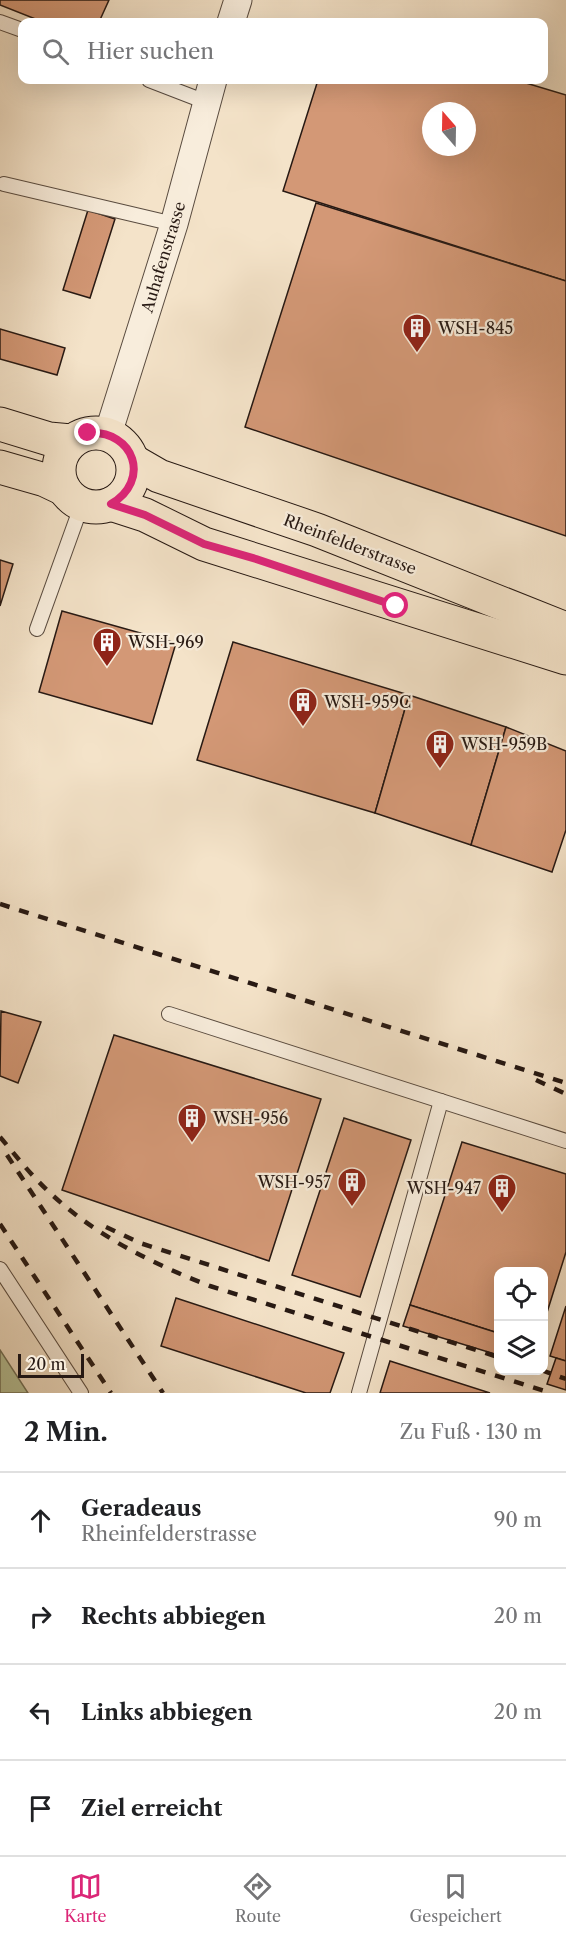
<!DOCTYPE html>
<html lang="de">
<meta charset="utf-8">
<style>
:root{--surface:#fff;--page:#f2f2f2;--text:#202124;--muted:#757577;--line:#e0e0e0;--accent:#db2777}
body{margin:0;font-family:"Libre Caslon Text",serif;background:var(--page);color:var(--text)}
.controls{position:absolute;right:18px;bottom:18px;display:grid;overflow:hidden;border-radius:12px;box-shadow:0 6px 24px #0002}
.controls button{width:54px;height:54px;display:grid;place-items:center;padding:0;border:0;border-bottom:2px solid var(--line);background:var(--surface);color:var(--text);font:30px sans-serif}
.compass{position:absolute;left:422px;top:102px;width:54px;height:54px;border-radius:50%;background:var(--surface);box-shadow:0 6px 24px #0002;rotate:340deg}
.scale{position:absolute;left:18px;bottom:15px;width:66px;box-sizing:border-box;padding-left:6px;border:3px solid #271913;border-top:0;font-size:16px;line-height:21px;white-space:nowrap;color:#271913;-webkit-text-stroke:4px #f8eddc;paint-order:stroke}
.stop{position:absolute;width:18px;height:18px;margin:-14px;border:4px solid #db2777;border-radius:50%;background:#fff}
.stop.end{background:#db2777;border-color:#fff;box-shadow:0 2px 6px #0008}
.list{margin:0;padding:0;list-style:none}
h2{display:flex;justify-content:space-between;align-items:center;height:78px;margin:0;padding:0 24px;font-size:26px}
h2 small{font-size:20px;font-weight:400;color:var(--muted)}
.list li{display:grid;grid-template-columns:39px 1fr auto;gap:18px;align-items:center;box-sizing:border-box;height:96px;padding:0 24px;border-top:2px solid var(--line)}
.list b{display:block;font-size:22px;white-space:nowrap}
.list p{margin:0;font-size:20px;white-space:nowrap;color:var(--muted)}
.list em{font-size:20px;font-style:normal;color:var(--muted)}
.icon{flex:none;width:33px;height:33px;fill:none;stroke:currentColor;stroke-width:2;stroke-linecap:round;stroke-linejoin:round}
.map{position:relative;flex:none;width:566px;height:1393px;overflow:hidden}
.search{position:absolute;background:var(--surface);box-shadow:0 6px 24px #0002;left:18px;right:18px;top:18px;height:66px;display:flex;align-items:center;gap:15px;box-sizing:border-box;padding:0 21px;border-radius:12px;color:var(--muted);font-size:22px}
.sheet{height:462px;background:var(--surface)}
nav{display:flex;justify-content:space-around;align-items:center;box-sizing:border-box;height:84px;border-top:2px solid var(--line);background:var(--surface);font-size:16px;color:var(--muted)}
nav a{display:grid;justify-items:center;gap:3px}
nav .on{color:var(--accent)}
.map>svg:first-child{display:block}
.green{fill:#b7c49a;stroke:#6f6e56;stroke-width:1.5}
.building{fill:#d39876;stroke:#271913;stroke-width:1.5;fill-rule:evenodd}
.lines{fill:none;stroke-linecap:round;stroke-linejoin:round}
.lane-casing{stroke:#5a4c40;stroke-width:16}
.street-casing{stroke:#5a4c40;stroke-width:29}
.primary-casing{stroke:#271913;stroke-width:35}
.lane{stroke:#f8eddc;stroke-width:14}
.street{stroke:#f8eddc;stroke-width:27}
.primary{stroke:#f4e3c9;stroke-width:33}
.rail{stroke:#271913;stroke-width:4.5;stroke-dasharray:10 10;stroke-linecap:butt}
.route{stroke:#db2777;stroke-width:8}
.labels{text-anchor:middle;dominant-baseline:central;stroke-width:4.5;stroke-linejoin:round;paint-order:stroke}
.street-label{font-size:16px;fill:#271913;stroke:#f8eddc}
.poi-label{font-size:16px;fill:#271913;stroke:#f8eddc;text-anchor:start}
</style>
<div class="map">
<svg width="566" height="1393" viewBox="0 0 566 1393">
<rect width="100%" height="100%" fill="#f4e3c9"/>
<filter id="stains"><feTurbulence type="fractalNoise" baseFrequency=".00333" numOctaves="4"/><feColorMatrix values="0 0 0 0 .2 0 0 0 0 .09 0 0 0 0 .02 0 0 0 .5 -.17"/></filter>
<radialGradient id="worn" r=".72"><stop offset=".6" stop-color="#630" stop-opacity="0"/><stop offset="1" stop-color="#630" stop-opacity=".3"/></radialGradient>
<path class="green" d="M0,1350L28,1393H0Z"/>
<g class="building">
<path d="M0,0H109L99,22H43L0,5Z"/>
<path d="M318,80H516L566,95V281L283,191ZM431,111H467V147H431Z"/>
<path d="M316,203L566,281V536L245,427Z"/>
<path d="M88,210L115,219L90,298L63,290Z"/>
<path d="M0,329L65,348L57,375L0,359Z"/>
<path d="M0,560L13,564L0,606Z"/>
<path d="M62,611L176,643L152,724L39,692Z"/>
<path d="M233,642L409,695L375,813L197,760Z"/>
<path d="M409,695L506,727L471,845L375,813Z"/>
<path d="M506,727L566,751V830L552,872L471,845Z"/>
<path d="M1,1011L41,1022L18,1083L0,1076Z"/>
<path d="M114,1035L321,1099L269,1261L62,1190Z"/>
<path d="M344,1118L411,1140L360,1297L292,1275Z"/>
<path d="M462,1142L566,1174V1252L544,1322V1272H498V1333L410,1305Z"/>
<path d="M176,1298L344,1353L330,1393H306L161,1346Z"/>
<path d="M410,1305L498,1333V1355L403,1326Z"/>
<path d="M566,1306V1361L550,1356Z"/>
<path d="M556,1358L566,1361V1390L547,1384Z"/>
<path d="M390,1361L490,1393H380Z"/>
</g>
<g class="lines">
<g class="lane-casing">
<g id="lane">
<path d="M0,22L22,30"/>
<path d="M149,80L206,102"/>
<path d="M4,184L174,224"/>
<path d="M37,629L82,504"/>
<path d="M169,1014L566,1141"/>
<path d="M0,1269L81,1393"/>
<path d="M359,1393L441,1101"/>
</g>
</g>
<g class="street-casing">
<g id="street">
<path d="M231,22L238,0"/>
<path d="M108,434L174,224L213,80"/>
</g>
</g>
<g class="primary-casing">
<g id="primary">
<path d="M0,424L49,439L71,441"/>
<circle cx="96" cy="470" r="37"/>
<path d="M133,461L159,476L317,530L566,629"/>
<path d="M0,467L45,480L64,489"/>
<path d="M111,504L145,515L204,544L566,658"/>
</g>
</g>
<use href="#lane" class="lane"/>
<use href="#street" class="street"/>
<use href="#primary" class="primary"/>
<g class="rail">
<path d="M0,904L566,1083"/>
<path d="M536,1080L566,1094"/>
<path d="M0,1137C13,1152 25,1168 39,1182C86,1231 148,1262 210,1286L551,1393"/>
<path d="M7,1155L163,1393"/>
<path d="M0,1224L111,1393"/>
<path d="M106,1227L140,1243L498,1357"/>
<path d="M541,1370L566,1379"/>
</g>
</g>
<g class="lines">
<path class="route" d="M88,433C135,430 151,481 111,504L145,515L204,544L256,559L396,606"/>
</g>
<defs>
<g id="building-pin" transform="scale(1.5)"><path d="M0 17L-7.5 6A9.5 9.5 0 1 1 7.5 6Z" fill="#8f2418" stroke="#f8eddc"/><path d="M-4-6H4V6H1V3H-1V6H-4ZM-2.5-4.3h1.7v1.8h-1.7ZM.8-4.3h1.7v1.8H.8ZM-2.5-1h1.7V.8h-1.7ZM.8-1h1.7V.8H.8Z" fill="#fff"/></g>
</defs>
<g fill-rule="evenodd">
<use href="#building-pin" x="417" y="328"/>
<use href="#building-pin" x="107" y="642"/>
<use href="#building-pin" x="303" y="702"/>
<use href="#building-pin" x="440" y="744"/>
<use href="#building-pin" x="192" y="1118"/>
<use href="#building-pin" x="352" y="1182"/>
<use href="#building-pin" x="502" y="1188"/>
</g>
<g class="labels">
<g class="street-label">
<text transform="translate(163 257) rotate(-73)">Auhafenstrasse</text>
<text transform="translate(350 544) rotate(21)">Rheinfelderstrasse</text>
</g>
<g class="poi-label">
<text x="438" y="328">WSH-845</text>
<text x="128" y="642">WSH-969</text>
<text x="324" y="702">WSH-959C</text>
<text x="461" y="744">WSH-959B</text>
<text x="213" y="1118">WSH-956</text>
<text x="331" y="1182" text-anchor="end">WSH-957</text>
<text x="481" y="1188" text-anchor="end">WSH-947</text>
</g>
</g>
<rect width="100%" height="100%" filter="url(#stains)"/>
<rect width="100%" height="100%" fill="url(#worn)"/>
</svg>
<div class="controls">
<button><svg class="icon" aria-label="locate" viewBox="0 0 24 24"><circle cx="12" cy="12" r="6"/><path d="M12 2v4M12 18v4M2 12h4M18 12h4"/></svg></button>
<button><svg class="icon" aria-label="layers" viewBox="0 0 24 24"><path d="M12 4l9 5-9 5-9-5zM3 14l9 5 9-5"/></svg></button>
</div>
<svg class="compass" viewBox="-18 -18 36 36"><path d="M0-13l5 13h-10z" fill="#e53935"/><path d="M0 13l5-13h-10z" fill="#757577"/></svg>
<div class="scale">20 m</div>
<div class="stop" style="left:396px;top:606px"></div>
<div class="stop end" style="left:88px;top:433px"></div>
<div class="search"><svg class="icon" aria-label="search" viewBox="0 0 24 24"><circle cx="10" cy="10" r="6"/><path d="M15 15l6 6"/></svg>Hier suchen</div>
</div>
<section class="sheet">
<h2>2 Min.<small>Zu Fuß · 130 m</small></h2>
<ul class="list">
<li><svg class="icon" aria-label="ahead" viewBox="0 0 24 24"><path d="M12 20V5M6 11l6-6 6 6"/></svg><div><b>Geradeaus</b><p>Rheinfelderstrasse</p></div><em>90 m</em></li>
<li><svg class="icon" aria-label="right" viewBox="0 0 24 24"><path d="M7 20v-9h11M14 6l5 5-5 5"/></svg><div><b>Rechts abbiegen</b></div><em>20 m</em></li>
<li><svg class="icon" aria-label="left" viewBox="0 0 24 24"><path d="M17 20v-9H6M10 6l-5 5 5 5"/></svg><div><b>Links abbiegen</b></div><em>20 m</em></li>
<li><svg class="icon" aria-label="arrive" viewBox="0 0 24 24"><path d="M6 21V4h12l-3 4 3 4H6"/></svg><div><b>Ziel erreicht</b></div></li>
</ul>
</section>
<nav>
<a class="on"><svg class="icon" aria-label="map" viewBox="0 0 24 24"><path d="M3 6l6-2 6 2 6-2v14l-6 2-6-2-6 2zM9 4v14M15 6v14"/></svg>Karte</a>
<a><svg class="icon" aria-label="directions" viewBox="0 0 24 24"><path d="M12 3l9 9-9 9-9-9zM9 14v-3h6M13 9l2 2-2 2"/></svg>Route</a>
<a><svg class="icon" aria-label="saved" viewBox="0 0 24 24"><path d="M7 4h10v16l-5-4-5 4z"/></svg>Gespeichert</a>
</nav>
